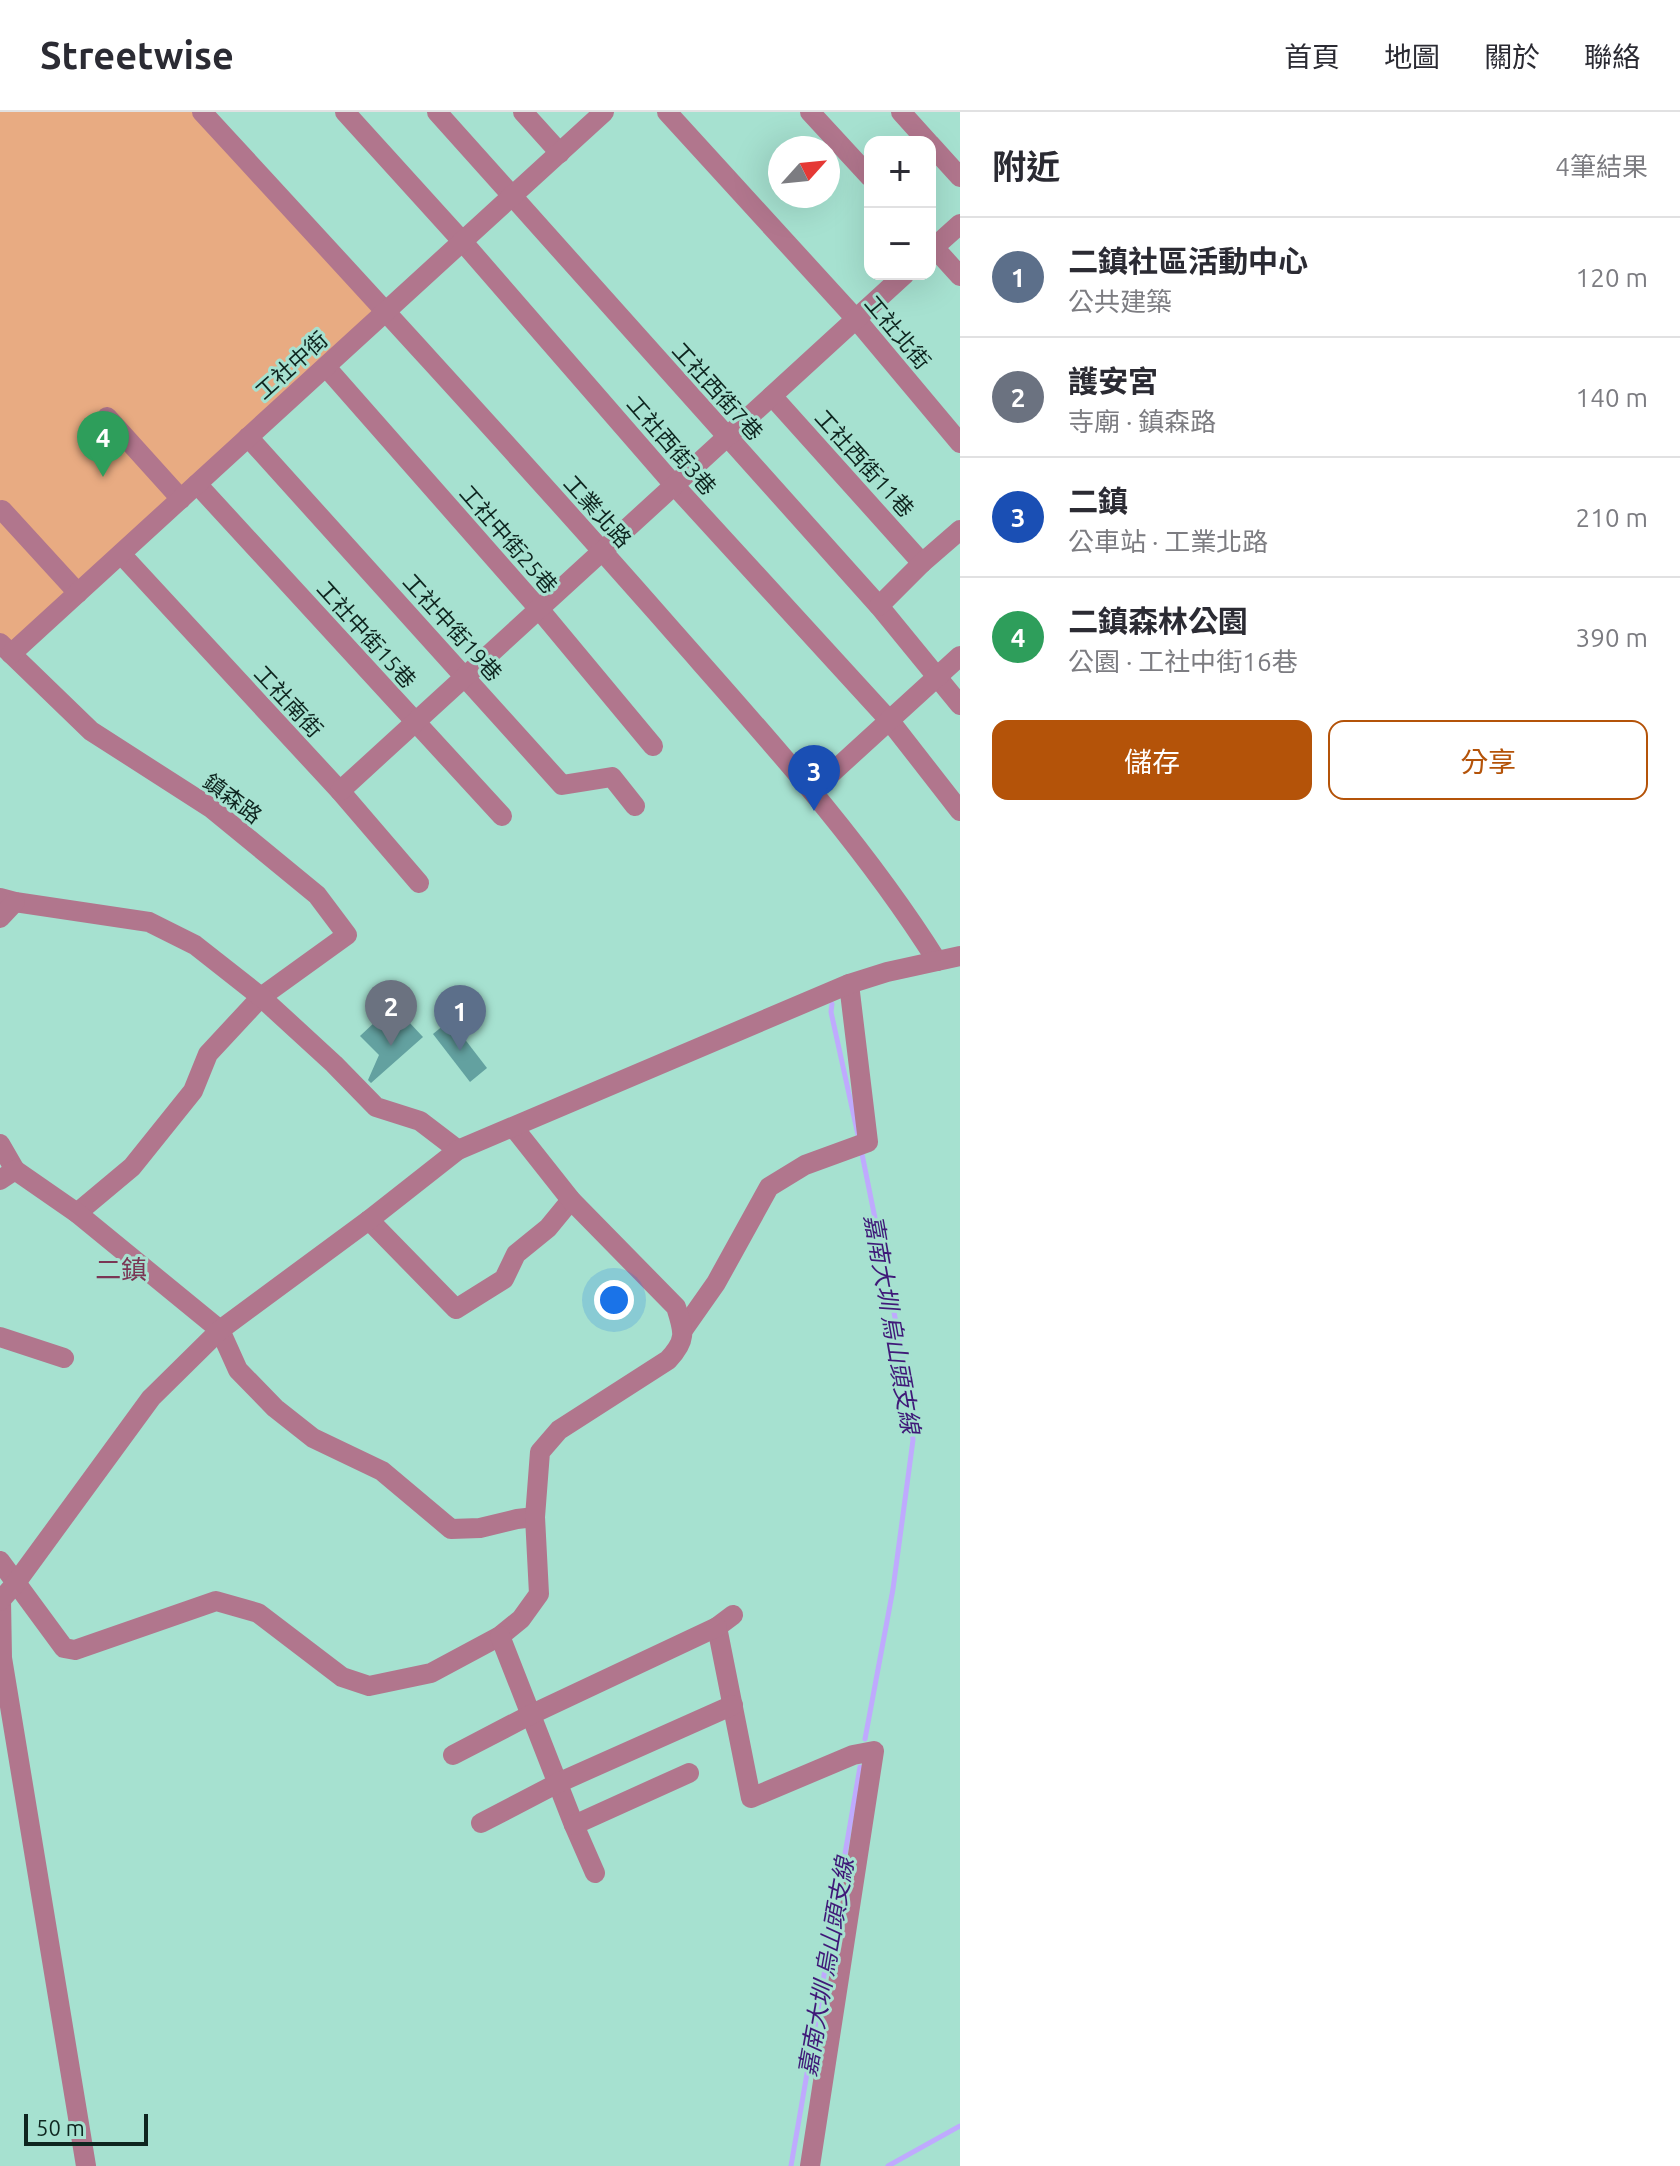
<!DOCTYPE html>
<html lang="zh-TW">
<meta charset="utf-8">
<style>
:root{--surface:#fff;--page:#f2f2f3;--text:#2b2b33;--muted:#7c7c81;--line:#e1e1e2;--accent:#b45309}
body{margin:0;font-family:Ubuntu,"Noto Sans TC",sans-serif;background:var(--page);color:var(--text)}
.controls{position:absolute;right:24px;top:24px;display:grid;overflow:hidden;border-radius:16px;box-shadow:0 8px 32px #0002}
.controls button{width:72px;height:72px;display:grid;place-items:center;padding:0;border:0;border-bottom:2px solid var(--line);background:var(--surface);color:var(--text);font:40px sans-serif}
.compass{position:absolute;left:768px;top:24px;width:72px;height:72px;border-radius:50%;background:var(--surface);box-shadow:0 8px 32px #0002;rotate:63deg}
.scale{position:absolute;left:24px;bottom:20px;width:124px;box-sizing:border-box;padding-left:8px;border:4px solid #0e251f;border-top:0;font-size:22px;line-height:28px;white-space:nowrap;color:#0e251f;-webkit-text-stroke:6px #a6e1d0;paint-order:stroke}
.you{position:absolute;left:614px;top:1188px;width:28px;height:28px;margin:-20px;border:6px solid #fff;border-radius:50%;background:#1a73e8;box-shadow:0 0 0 12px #1a73e833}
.badge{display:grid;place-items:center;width:52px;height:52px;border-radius:50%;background:var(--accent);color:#fff;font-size:26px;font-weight:700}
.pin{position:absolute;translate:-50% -66px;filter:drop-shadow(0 2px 4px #0008)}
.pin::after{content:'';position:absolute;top:42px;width:28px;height:24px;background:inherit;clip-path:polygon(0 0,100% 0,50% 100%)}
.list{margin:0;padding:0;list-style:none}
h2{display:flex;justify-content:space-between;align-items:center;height:104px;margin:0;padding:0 32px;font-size:34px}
h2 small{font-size:26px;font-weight:400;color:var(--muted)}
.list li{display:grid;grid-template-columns:52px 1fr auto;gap:24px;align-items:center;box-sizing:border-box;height:120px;padding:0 32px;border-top:2px solid var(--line)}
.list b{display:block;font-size:30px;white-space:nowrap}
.list p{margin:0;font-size:26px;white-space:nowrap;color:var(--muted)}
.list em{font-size:26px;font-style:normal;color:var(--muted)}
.actions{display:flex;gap:16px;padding:24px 32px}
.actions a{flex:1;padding:18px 0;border:2px solid var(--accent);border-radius:16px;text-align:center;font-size:28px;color:var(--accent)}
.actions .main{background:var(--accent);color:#fff}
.map{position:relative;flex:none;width:960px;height:2054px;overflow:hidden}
header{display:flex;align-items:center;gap:48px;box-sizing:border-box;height:112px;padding:0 40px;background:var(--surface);border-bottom:2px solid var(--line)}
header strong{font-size:38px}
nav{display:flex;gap:44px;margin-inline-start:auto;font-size:28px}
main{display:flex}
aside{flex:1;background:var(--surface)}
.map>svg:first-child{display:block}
.green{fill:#e8ab82}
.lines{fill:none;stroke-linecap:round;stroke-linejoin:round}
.stream{stroke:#bfaafe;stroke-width:5}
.building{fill:#63a1a0}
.minor{stroke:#b1768d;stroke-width:20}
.labels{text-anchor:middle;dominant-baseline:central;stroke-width:6;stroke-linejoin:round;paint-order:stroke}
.street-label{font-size:22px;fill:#0e251f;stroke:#a6e1d0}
.water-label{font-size:24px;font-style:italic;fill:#3f1978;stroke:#a6e1d0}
.quarter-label{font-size:26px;fill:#7a3654;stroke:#a6e1d0}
</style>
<header>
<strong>Streetwise</strong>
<nav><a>首頁</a><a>地圖</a><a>關於</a><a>聯絡</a></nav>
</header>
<main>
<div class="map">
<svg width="960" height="2054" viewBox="0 0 960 2054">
<rect width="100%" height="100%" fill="#a6e1d0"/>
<path class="green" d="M0,0H204L386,199L11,542L0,530Z"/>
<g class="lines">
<g class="stream">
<path d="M832,892L831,900L858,1023"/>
<path d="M861,1037L905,1255L913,1328L893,1477L865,1627"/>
<path d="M791,2054L860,1655"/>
<path d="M888,2054L960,2014"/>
</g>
</g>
<g class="building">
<path d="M393,893L423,925L371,971L368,968L379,943L360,924Z"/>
<path d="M450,908L487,956L470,970L433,922Z"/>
</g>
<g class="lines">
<g class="minor">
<path d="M202,0C355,166 508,332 657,501C755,613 857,722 937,849"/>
<path d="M345,0L462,129L674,373L889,608L960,699"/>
<path d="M437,0L879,494L960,593"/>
<path d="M523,0L560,41"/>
<path d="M667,0L856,207L960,331"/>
<path d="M810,0L870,65"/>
<path d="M901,0L928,30"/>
<path d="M930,32L960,65"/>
<path d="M930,131L960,164"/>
<path d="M930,139L960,112"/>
<path d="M326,255L539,497L653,634"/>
<path d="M772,284L922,451"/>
<path d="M107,305L181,387"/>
<path d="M248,325L562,673L612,665L635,694"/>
<path d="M197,372L502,704"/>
<path d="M2,398L78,481"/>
<path d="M121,442L340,679L419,771"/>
<path d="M879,494L922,451L960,418"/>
<path d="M0,531L91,619L211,696L317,783L347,823L261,885L208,942L193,979L132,1055L77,1101"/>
<path d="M11,542L604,0"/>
<path d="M813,678L960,544"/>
<path d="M340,679L905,162"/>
<path d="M0,786L15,790L149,810L195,833L261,885L334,952L376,995L420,1009L458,1038"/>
<path d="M0,806L15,790"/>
<path d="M0,1032L15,1058"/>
<path d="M0,1068L15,1058L77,1101L220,1218L238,1258L275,1296L313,1326L382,1359L451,1417L480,1416L517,1407L535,1405"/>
<path d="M369,1108L456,1197L504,1167L516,1142L548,1116L571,1088"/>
<path d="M683,1218L716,1171L769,1075L805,1053L868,1030L849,872"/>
<path d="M0,1225L64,1246"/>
<path d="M0,1449L64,1536L75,1538L216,1489L258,1501L342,1565L369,1574L431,1561L500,1524L521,1507L539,1482L535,1405L540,1340L559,1318L668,1248C687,1228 684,1220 676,1195L571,1088L514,1016"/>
<path d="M1,1488L2,1546L86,2054"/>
<path d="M0,1489L15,1472L151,1286L220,1218L369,1108L458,1038L849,872L887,860L960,844"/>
<path d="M733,1503L717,1515L751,1686L853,1643L874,1639L810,2054"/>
<path d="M500,1524L574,1713L595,1761"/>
<path d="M453,1643L530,1603L717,1515"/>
<path d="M481,1711L558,1671L733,1593"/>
<path d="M574,1713L689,1661"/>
</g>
</g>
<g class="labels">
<g class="street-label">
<text transform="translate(898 220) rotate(50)">工社北街</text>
<text transform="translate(291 253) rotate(-42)">工社中街</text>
<text transform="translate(718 279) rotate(48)">工社西街7巷</text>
<text transform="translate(672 333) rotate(49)">工社西街3巷</text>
<text transform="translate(865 351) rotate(48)">工社西街11巷</text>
<text transform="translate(598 399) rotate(48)">工業北路</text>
<text transform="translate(509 427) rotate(49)">工社中街25巷</text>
<text transform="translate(453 515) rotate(48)">工社中街19巷</text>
<text transform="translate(367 522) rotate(48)">工社中街15巷</text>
<text transform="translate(289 589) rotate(47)">工社南街</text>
<text transform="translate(233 686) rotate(37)">鎮森路</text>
</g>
<g class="water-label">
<text transform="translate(892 1212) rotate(80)">嘉南大圳 烏山頭支線</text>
<text transform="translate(826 1855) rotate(-80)">嘉南大圳 烏山頭支線</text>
</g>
<g class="quarter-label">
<text x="121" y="1157">二鎮</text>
</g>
</g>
</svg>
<div class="controls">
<button>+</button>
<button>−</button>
</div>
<svg class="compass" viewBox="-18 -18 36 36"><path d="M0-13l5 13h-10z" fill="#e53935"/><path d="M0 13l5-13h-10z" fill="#7c7c81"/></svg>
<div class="scale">50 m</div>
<div class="you"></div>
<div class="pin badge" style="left:460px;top:939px;background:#5c6f8a">1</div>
<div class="pin badge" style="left:391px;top:934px;background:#6b7280">2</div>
<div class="pin badge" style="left:814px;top:699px;background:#1a4fb4">3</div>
<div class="pin badge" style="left:103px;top:365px;background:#2e9e5b">4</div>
</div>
<aside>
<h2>附近<small>4筆結果</small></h2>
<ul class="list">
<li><span class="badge" style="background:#5c6f8a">1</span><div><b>二鎮社區活動中心</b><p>公共建築</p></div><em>120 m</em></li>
<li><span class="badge" style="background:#6b7280">2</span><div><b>護安宮</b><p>寺廟 · 鎮森路</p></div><em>140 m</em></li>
<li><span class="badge" style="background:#1a4fb4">3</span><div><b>二鎮</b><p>公車站 · 工業北路</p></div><em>210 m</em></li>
<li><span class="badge" style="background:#2e9e5b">4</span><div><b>二鎮森林公園</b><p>公園 · 工社中街16巷</p></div><em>390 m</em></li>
</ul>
<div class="actions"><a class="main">儲存</a><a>分享</a></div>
</aside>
</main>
